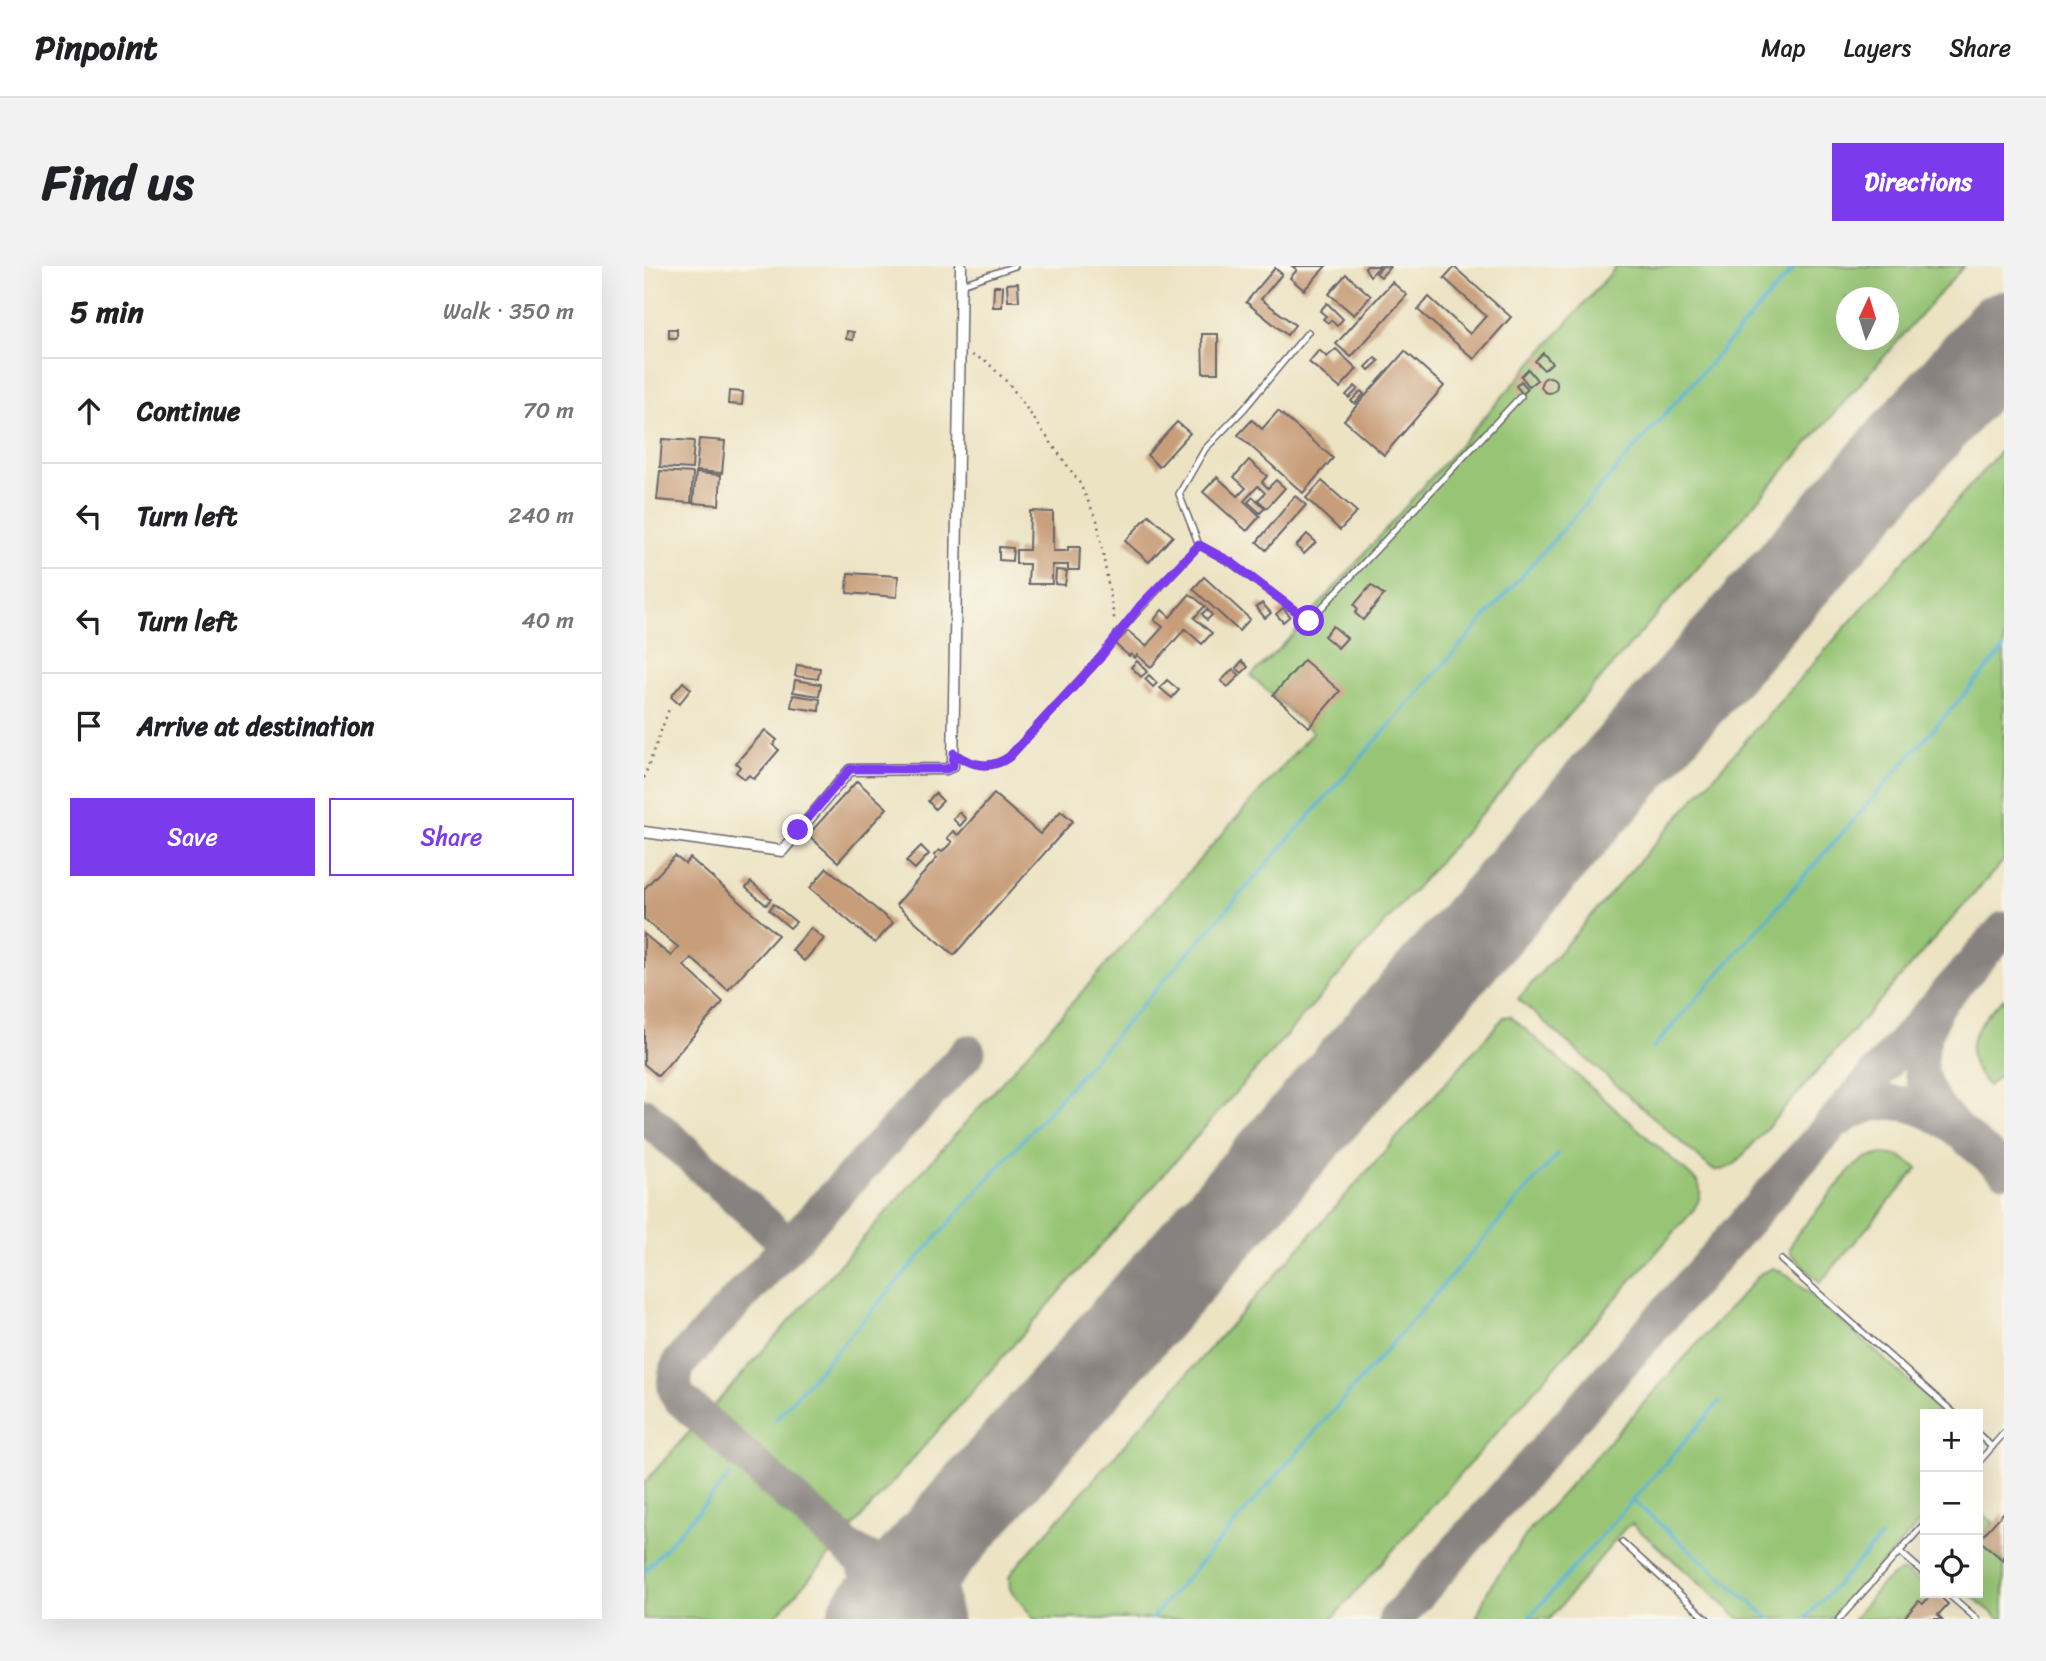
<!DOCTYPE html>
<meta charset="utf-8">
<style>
:root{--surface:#fff;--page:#f2f2f2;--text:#202124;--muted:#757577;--line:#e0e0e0;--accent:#7c3aed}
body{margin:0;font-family:Sriracha,sans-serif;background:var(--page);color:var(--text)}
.controls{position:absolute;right:21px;bottom:21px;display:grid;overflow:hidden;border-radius:0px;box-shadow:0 7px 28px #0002}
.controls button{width:63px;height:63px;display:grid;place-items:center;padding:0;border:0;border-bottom:2px solid var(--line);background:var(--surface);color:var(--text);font:35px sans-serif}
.compass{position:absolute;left:1192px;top:21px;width:63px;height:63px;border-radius:50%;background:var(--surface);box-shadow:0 7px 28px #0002;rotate:4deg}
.stop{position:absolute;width:21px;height:21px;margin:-16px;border:5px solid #7c3aed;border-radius:50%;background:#fff}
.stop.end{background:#7c3aed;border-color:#fff;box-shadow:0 2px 7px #0008}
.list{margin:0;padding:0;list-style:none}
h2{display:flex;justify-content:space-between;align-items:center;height:91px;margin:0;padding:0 28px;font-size:30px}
h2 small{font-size:23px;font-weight:400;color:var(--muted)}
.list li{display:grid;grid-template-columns:46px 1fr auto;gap:21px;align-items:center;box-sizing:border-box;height:105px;padding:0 28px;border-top:2px solid var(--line)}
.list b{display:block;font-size:26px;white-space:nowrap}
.list em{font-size:23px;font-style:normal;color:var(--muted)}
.actions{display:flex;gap:14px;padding:21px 28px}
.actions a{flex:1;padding:16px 0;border:2px solid var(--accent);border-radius:0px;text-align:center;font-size:24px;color:var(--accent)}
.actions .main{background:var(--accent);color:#fff}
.icon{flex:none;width:38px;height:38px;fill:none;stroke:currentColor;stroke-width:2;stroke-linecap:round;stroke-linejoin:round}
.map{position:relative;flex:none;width:1360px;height:1353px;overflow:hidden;border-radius:0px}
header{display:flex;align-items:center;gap:42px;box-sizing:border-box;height:98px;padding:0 35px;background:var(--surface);border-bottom:2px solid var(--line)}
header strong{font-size:33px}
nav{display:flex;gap:38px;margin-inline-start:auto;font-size:24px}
.intro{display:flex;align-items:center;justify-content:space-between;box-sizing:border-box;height:168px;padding:0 42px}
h1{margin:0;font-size:49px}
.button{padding:18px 32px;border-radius:0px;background:var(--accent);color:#fff;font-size:24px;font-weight:700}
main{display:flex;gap:42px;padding:0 42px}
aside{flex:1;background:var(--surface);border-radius:0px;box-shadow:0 7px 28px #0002}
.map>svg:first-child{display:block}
.green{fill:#97c574;stroke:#5c7458;stroke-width:2;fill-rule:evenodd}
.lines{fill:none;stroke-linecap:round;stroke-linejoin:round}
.stream{stroke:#55b1d3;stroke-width:3.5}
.taxiway{stroke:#87827f;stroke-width:35}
.runway{stroke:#87827f;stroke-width:88}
.building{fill:#c89e7a}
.service-casing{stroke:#69666b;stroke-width:8}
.minor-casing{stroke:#69666b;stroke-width:13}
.path{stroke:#69666b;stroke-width:2.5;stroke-dasharray:2 5;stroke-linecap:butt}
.service{stroke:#fff;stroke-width:5}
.minor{stroke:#fff;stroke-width:10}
.route{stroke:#7c3aed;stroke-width:9}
</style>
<header>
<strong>Pinpoint</strong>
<nav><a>Map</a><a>Layers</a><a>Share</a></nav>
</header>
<div class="intro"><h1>Find us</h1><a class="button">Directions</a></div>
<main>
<aside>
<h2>5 min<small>Walk · 350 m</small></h2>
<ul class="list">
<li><svg class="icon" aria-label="ahead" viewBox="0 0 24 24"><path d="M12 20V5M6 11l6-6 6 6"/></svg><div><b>Continue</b></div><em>70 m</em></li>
<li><svg class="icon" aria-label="left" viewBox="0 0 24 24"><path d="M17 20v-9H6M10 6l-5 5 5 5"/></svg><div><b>Turn left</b></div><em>240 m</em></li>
<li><svg class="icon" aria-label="left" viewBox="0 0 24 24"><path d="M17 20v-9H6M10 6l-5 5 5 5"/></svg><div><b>Turn left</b></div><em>40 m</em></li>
<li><svg class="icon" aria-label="arrive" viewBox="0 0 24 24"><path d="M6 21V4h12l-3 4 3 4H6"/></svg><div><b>Arrive at destination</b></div></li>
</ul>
<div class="actions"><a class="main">Save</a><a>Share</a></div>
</aside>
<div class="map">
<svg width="1360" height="1353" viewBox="0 0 1360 1353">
<rect width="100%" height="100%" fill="#fbf7ec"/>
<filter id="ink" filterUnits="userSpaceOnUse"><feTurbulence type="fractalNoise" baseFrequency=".0143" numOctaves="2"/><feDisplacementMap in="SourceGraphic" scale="14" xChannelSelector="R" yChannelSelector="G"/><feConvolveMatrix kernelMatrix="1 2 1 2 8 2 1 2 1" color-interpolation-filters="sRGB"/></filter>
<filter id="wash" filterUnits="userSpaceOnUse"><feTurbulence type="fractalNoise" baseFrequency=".00686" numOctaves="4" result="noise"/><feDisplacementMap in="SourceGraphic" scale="28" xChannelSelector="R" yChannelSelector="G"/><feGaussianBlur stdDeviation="1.57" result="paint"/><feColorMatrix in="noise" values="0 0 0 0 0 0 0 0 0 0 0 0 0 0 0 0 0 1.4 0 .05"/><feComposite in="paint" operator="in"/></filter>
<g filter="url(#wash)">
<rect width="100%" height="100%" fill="#ece3c3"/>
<g class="green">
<path d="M973,0H1320L208,1262L68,1142L669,466L607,410L647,371ZM1202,32H1244V74H1202Z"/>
<path d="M1360,181V594L1093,896C1085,902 1079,905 1069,904L874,733Z"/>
<path d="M1360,732V805L1344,820C1312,787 1331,758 1360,732Z"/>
<path d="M866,750L1054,916C1059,929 1055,935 1048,946L688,1353H390L366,1323L365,1311L371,1302L860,751Z"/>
<path d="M1239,888L1255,890L1274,902L1176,1017L1147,988L1146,983L1150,972L1207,903L1222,892Z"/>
<path d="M1129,1002L1144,1009L1303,1148H1281V1251L1187,1353H1096L988,1258L981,1262L906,1353H832L845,1322L887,1262L1117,1007Z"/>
<path d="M49,1162L188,1287L129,1353H0V1217Z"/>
<path d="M1334,1245L1350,1257L1336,1274L1360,1295V1353H1356L1324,1327H1334Z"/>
<path d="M1259,1305L1281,1319V1327H1289L1279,1338L1275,1335L1259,1353H1210C1223,1337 1239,1310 1259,1305Z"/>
</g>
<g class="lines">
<g class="stream">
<path d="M1009,782L1360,383"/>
<path d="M131,1154L1152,0"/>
<path d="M988,1234L1126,1353"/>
<path d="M0,1306L87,1208"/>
<path d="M507,1353L914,888"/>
<path d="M884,1353L1076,1135"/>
<path d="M1161,1353L1237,1271"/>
</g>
<g class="taxiway">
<path d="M1289,750C1250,825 1310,860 1360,903"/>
<path d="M0,849L145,979"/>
<path d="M1196,853C1231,829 1269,833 1303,856"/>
<path d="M210,1285C241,1305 263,1304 292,1281"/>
<path d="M223,1353C233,1332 228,1312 217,1293L35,1132C28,1120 30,1108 36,1096L324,786"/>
<path d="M301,1353C291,1316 295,1290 314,1256"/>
<path d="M752,1353L1360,663"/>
</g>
<path class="runway" d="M227,1353L1360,69"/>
</g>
<g id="blocks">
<g class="building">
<path d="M648,0H682L660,24L646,12L653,4Z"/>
<path d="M723,0H736L726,10L721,2Z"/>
<path d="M739,0L746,1L737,11L732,7Z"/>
<path d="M810,1L867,51L830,93L774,44L785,31L826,68L842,50L800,12Z"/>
<path d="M631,2L638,8L617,33L651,59L643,69L602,36Z"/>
<path d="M702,8L727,30L710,49L685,28Z"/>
<path d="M748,16L763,29L707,91L692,78Z"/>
<path d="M374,17L375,35H364L363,18Z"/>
<path d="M350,20H359L358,41H349Z"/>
<path d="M683,37L699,53L693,60L687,54L684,57L679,53L682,50L676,45Z"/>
<rect x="25" y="63" width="8" height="9"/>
<path d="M203,65L210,66L209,74L202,73Z"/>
<path d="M558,68H574V107H559Z"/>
<path d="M692,83L713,103L696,122L665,96L675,84L683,91Z"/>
<path d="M761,85L800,120L740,189L700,154Z"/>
<path d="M899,87L908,97L900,104L891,95Z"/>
<path d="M731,92L735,95L725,104L722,101Z"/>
<path d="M884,103L893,114L885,120L877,110Z"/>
<circle cx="905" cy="119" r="8"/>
<path d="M877,115L884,123L879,128L872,120Z"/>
<path d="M711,120L714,123L705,132L702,129Z"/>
<path d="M85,125L99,126L98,139L84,138Z"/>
<path d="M717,125L720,128L711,138L707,135Z"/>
<path d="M634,145L689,192L659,227L594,169L608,154L618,163Z"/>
<path d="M533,156L546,167L515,201L503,189Z"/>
<path d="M18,173L50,175L48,203L16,201Z"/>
<path d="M55,173L81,175L78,207L52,205Z"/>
<path d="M605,194L623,210L618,216L624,222L632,214L641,222L623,242L614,234L621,227L614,220L600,235L616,250L603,265L559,226L573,211L594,230L602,222L590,211Z"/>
<path d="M16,205L49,207L47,237L13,234Z"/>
<path d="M52,207L77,209L75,239L49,237Z"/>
<path d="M678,215L713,246L696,264L662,232Z"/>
<path d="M651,230L662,239L622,284L613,276Z"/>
<path d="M609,231L621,242L616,247L604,236Z"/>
<path d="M386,245L409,246V285H424V281H436L435,304H424V299H408V318H384L385,298H372V284H385Z"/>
<path d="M505,249L529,270L505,296L481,275Z"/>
<path d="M663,268L672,276L660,288L652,280Z"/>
<path d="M355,281L369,282L368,295L355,294Z"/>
<path d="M412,304L423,305L421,319L411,318Z"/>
<path d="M204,307L254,310L253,331L203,327Z"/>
<path d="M560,311L606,353L595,365L549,323Z"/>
<path d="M727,319L740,329L719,354L711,347L714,343L710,339Z"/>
<path d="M546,328L561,340L550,352L568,367L558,378L541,363L507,401L493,389L491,392L487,388L485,390L471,378L484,365L502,380L519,361L510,354L518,344L526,351Z"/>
<path d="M618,337L627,347L621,352L612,341Z"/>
<path d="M639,342L646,350L639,356L632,348Z"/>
<path d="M563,343L568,349L563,354L558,348Z"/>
<path d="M689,360L703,372L694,382L680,370Z"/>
<path d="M660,394L696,425L665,461L629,429Z"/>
<path d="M493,395L503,406L497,411L487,401Z"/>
<path d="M598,395L604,401L598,407L592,402Z"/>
<path d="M153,399L176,402L174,413L151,410Z"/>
<path d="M589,403L596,409L584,421L577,415Z"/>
<path d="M505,409L513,417L509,421L501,413Z"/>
<path d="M151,414L177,418L175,430L149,426Z"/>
<path d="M523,414L535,424L528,432L516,422Z"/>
<path d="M39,416L47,423L35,438L27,431Z"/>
<path d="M149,429L176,433L175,445L147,441Z"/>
<path d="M121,464L133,474L129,479L135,484L110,513L105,509L101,513L92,506L96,501L92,497Z"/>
<path d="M213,515L243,542L194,596L164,569Z"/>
<path d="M291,527L299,535L291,543L284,535Z"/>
<path d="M350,528L396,568L417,545L429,555L310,689L252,639L293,592L290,589L295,584L298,586L308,576L303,572L309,565L314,569Z"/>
<path d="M315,546L322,553L316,560L309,553Z"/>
<path d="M277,580L285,588L271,603L262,595Z"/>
<path d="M31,590L41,598L46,592L134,669L84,724L47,692L40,700L79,736L14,810L0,798V668L27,690L34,681L0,653V623Z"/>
<path d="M183,602L249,657L231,677L166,622Z"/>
<path d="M107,616L127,633L122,639L102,622Z"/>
<path d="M130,638L152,656L146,662L125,644Z"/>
<path d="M167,662L180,673L160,695L148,684Z"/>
<path d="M1360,1246V1295L1335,1274Z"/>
<path d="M1289,1327H1292L1304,1338L1294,1349L1298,1353H1259L1275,1335L1279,1338Z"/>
</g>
</g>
</g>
<g filter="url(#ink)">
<use href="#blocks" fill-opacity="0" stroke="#69666b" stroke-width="2"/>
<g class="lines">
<g class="service-casing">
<g id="service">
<path d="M318,18L371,0"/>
<path d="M555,279L587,297L665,355L877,130"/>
<path d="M473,368L555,279L535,228L561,183L600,143L664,66"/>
<path d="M310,487C327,500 346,504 365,491L456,392"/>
<path d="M1137,994L1311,1148"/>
<path d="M1334,1168L1348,1181"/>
<path d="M1334,1197L1360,1167"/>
<path d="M978,1276L1063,1353"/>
<path d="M1256,1286L1281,1308"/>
<path d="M1303,1327L1333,1353"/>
<path d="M1195,1353L1281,1257"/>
</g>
</g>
<g class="minor-casing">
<path id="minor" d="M0,566L138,585L206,504L302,503L309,500L317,0"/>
</g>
<g class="path">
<path d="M328,89L342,95L366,119L435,216L453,254L471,357"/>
<path d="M0,512L25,443"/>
</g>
<use href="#service" class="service"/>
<use href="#minor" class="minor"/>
</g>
</g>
<g class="lines" filter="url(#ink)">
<path class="route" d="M154,564L206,503H302L309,500L310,487C327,500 347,504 365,491L456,392L496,340L555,279L587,296L665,355"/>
</g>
</svg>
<div class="controls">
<button>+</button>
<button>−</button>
<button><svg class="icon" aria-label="locate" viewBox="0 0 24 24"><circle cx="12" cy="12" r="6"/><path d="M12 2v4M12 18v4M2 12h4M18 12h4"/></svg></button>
</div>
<svg class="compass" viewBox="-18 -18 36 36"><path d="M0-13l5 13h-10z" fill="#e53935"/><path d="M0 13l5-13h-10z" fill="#757577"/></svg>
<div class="stop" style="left:665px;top:355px"></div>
<div class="stop end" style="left:154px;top:564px"></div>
</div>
</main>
